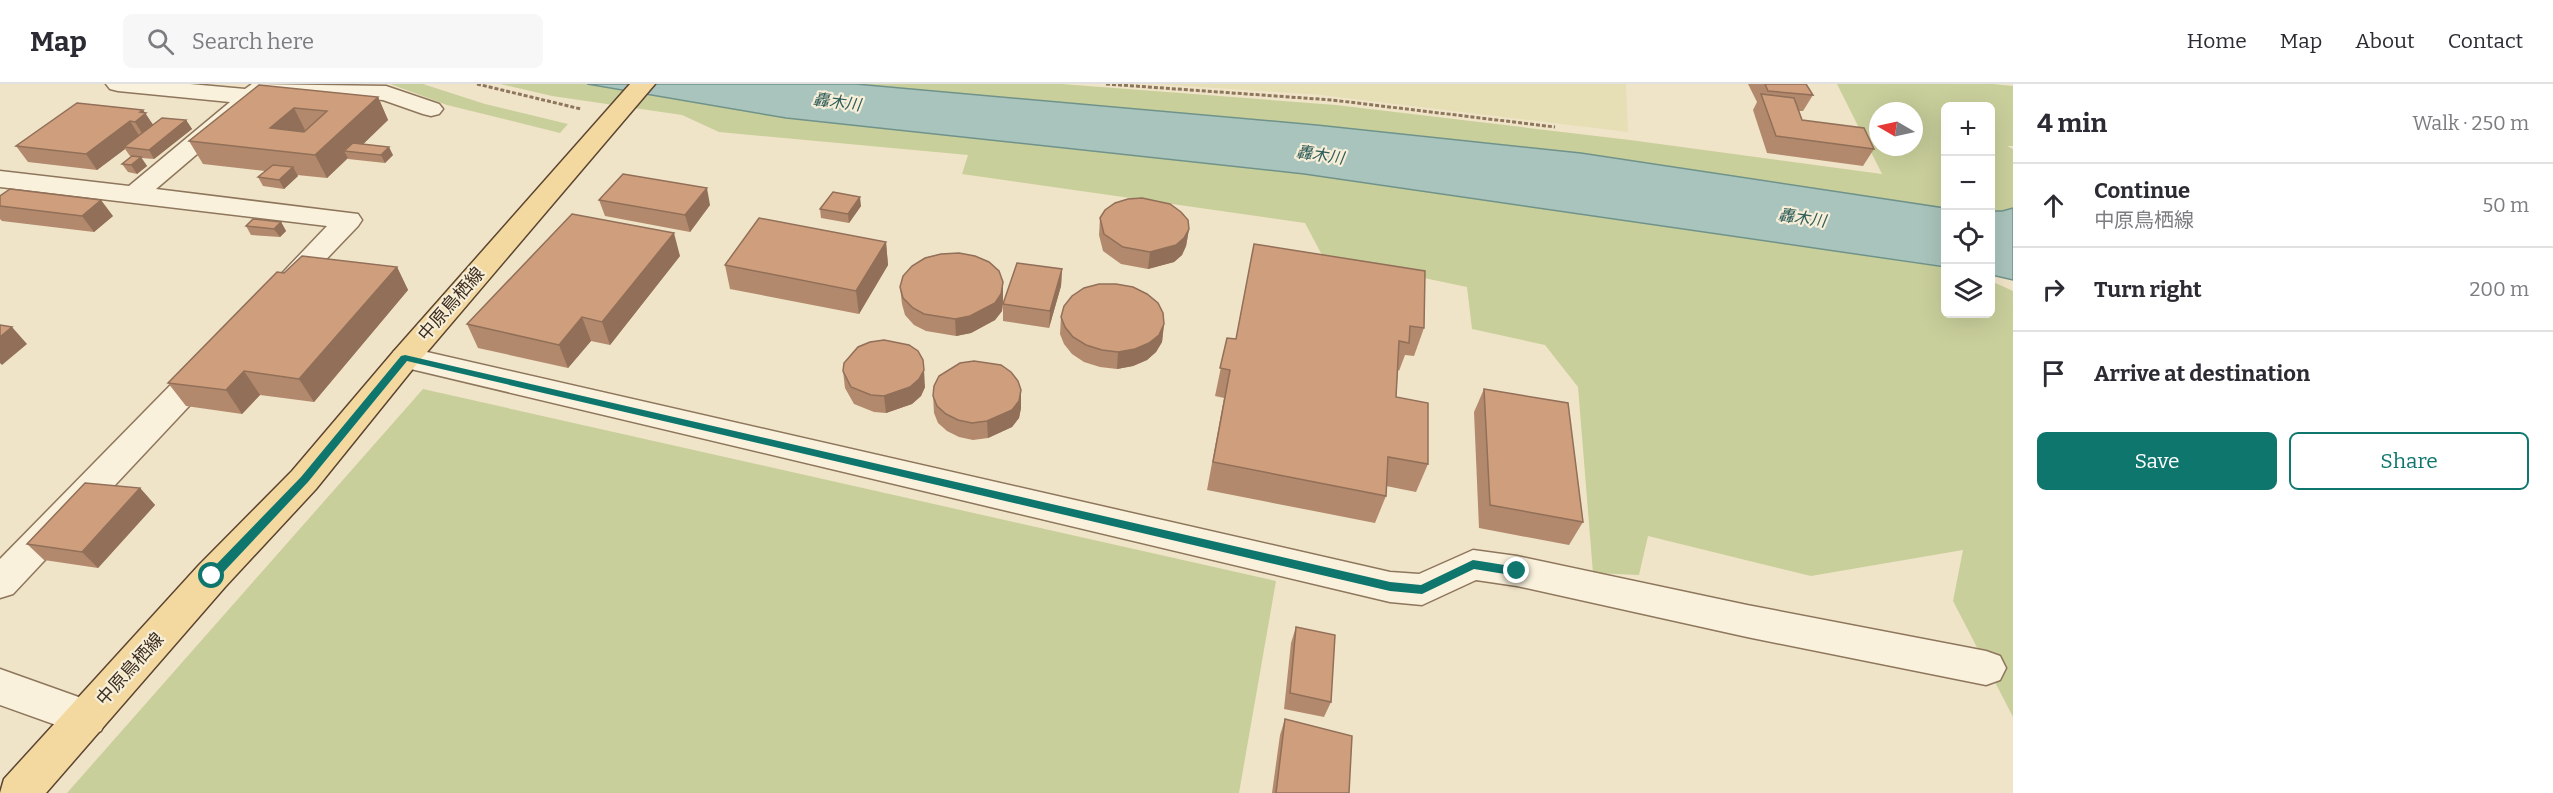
<!DOCTYPE html>
<meta charset="utf-8">
<style>
:root{--surface:#fff;--page:#f7f7f7;--text:#2b2b33;--muted:#7c7c81;--line:#e1e1e2;--accent:#0f766e}
body{margin:0;font-family:Bitter,"Noto Sans JP",serif;background:var(--page);color:var(--text)}
.controls{position:absolute;right:18px;top:18px;display:grid;overflow:hidden;border-radius:9px;box-shadow:0 6px 24px #0002}
.controls button{width:54px;height:54px;display:grid;place-items:center;padding:0;border:0;border-bottom:2px solid var(--line);background:var(--surface);color:var(--text);font:30px sans-serif}
.compass{position:absolute;left:1869px;top:18px;width:54px;height:54px;border-radius:50%;background:var(--surface);box-shadow:0 6px 24px #0002;rotate:279deg}
.stop{position:absolute;width:18px;height:18px;margin:-14px;border:4px solid #0f766e;border-radius:50%;background:#fff}
.stop.end{background:#0f766e;border-color:#fff;box-shadow:0 2px 6px #0008}
.list{margin:0;padding:0;list-style:none}
h2{display:flex;justify-content:space-between;align-items:center;height:78px;margin:0;padding:0 24px;font-size:26px}
h2 small{font-size:20px;font-weight:400;color:var(--muted)}
.list li{display:grid;grid-template-columns:39px 1fr auto;gap:18px;align-items:center;box-sizing:border-box;height:84px;padding:0 24px;border-top:2px solid var(--line)}
.list b{display:block;font-size:22px;white-space:nowrap}
.list p{margin:0;font-size:20px;white-space:nowrap;color:var(--muted)}
.list em{font-size:20px;font-style:normal;color:var(--muted)}
.actions{display:flex;gap:12px;padding:18px 24px}
.actions a{flex:1;padding:14px 0;border:2px solid var(--accent);border-radius:9px;text-align:center;font-size:21px;color:var(--accent)}
.actions .main{background:var(--accent);color:#fff}
.icon{flex:none;width:33px;height:33px;fill:none;stroke:currentColor;stroke-width:2;stroke-linecap:round;stroke-linejoin:round}
.map{position:relative;flex:none;width:2013px;height:709px;overflow:hidden}
header{display:flex;align-items:center;gap:36px;box-sizing:border-box;height:84px;padding:0 30px;background:var(--surface);border-bottom:2px solid var(--line)}
header strong{font-size:28px}
nav{display:flex;gap:33px;margin-inline-start:auto;font-size:21px}
.search{width:420px;height:54px;background:var(--page);display:flex;align-items:center;gap:15px;box-sizing:border-box;padding:0 21px;border-radius:9px;color:var(--muted);font-size:22px}
main{display:flex}
aside{flex:1;background:var(--surface)}
.map>svg:first-child{display:block}
.farmland{fill:#e6deb5}
.green{fill:#c9cf9b;fill-rule:evenodd}
.water{fill:#a9c4bc;stroke:#6f938a;stroke-width:1.5}
.lines{fill:none;stroke-linecap:round;stroke-linejoin:round}
.minor-casing{stroke:#8d765c;stroke-width:3}
.major-casing{stroke:#5b4430;stroke-width:3}
.path{stroke:#8d765c;stroke-width:3;stroke-dasharray:4 2;stroke-linecap:butt}
.minor{fill:#faf1dc;fill-rule:evenodd}
.major{fill:#f3d9a0;fill-rule:evenodd}
.wall{fill:#b2896c}
.shaded-wall{fill:#916f58}
.building{fill:#cf9f7d;stroke:#916f58;stroke-width:1.5;fill-rule:evenodd}
.route{fill:#0f766e}
.labels{text-anchor:middle;dominant-baseline:central;stroke-width:4.5;stroke-linejoin:round;paint-order:stroke}
.far-water-label{font-size:16px;font-style:italic;fill:#2f5d5a;stroke:#f7eed8}
.street-label{font-size:18px;fill:#3d2e20;stroke:#f7eed8}
</style>
<header>
<strong>Map</strong>
<div class="search"><svg class="icon" aria-label="search" viewBox="0 0 24 24"><circle cx="10" cy="10" r="6"/><path d="M15 15l6 6"/></svg>Search here</div>
<nav><a>Home</a><a>Map</a><a>About</a><a>Contact</a></nav>
</header>
<main>
<div class="map">
<svg width="2013" height="709" viewBox="0 0 2013 709">
<rect width="100%" height="100%" fill="#f0e4c8"/>
<path class="farmland" d="M1157,0H1626L1628,48L1321,11Z"/>
<g class="green">
<path d="M390,0H423L485,20L568,40L560,49L447,21Z"/>
<path d="M500,0H587L786,34L1304,90L1945,183L1946,230H1990L1991,197L2013,207V633L1953,517L1963,466L1811,492L1648,452L1639,491L1593,489L1578,303L1545,261L1472,245L1467,203L1323,173L1305,139L962,90L968,71L719,48L682,31L552,12Z"/>
<path d="M856,0H1062L1336,21L1630,56L1882,90L1837,0H1993L2013,2V62H2007L2013,65V124L2002,127H1991L1990,22H1946L1945,124L1581,69L1317,41ZM1878,27H1914V63H1878Z"/>
<path d="M423,305L1276,497L1239,709H67Z"/>
</g>
<g class="water">
<path d="M587,0H856L1317,41L1581,69L1945,124V183L1304,90L786,34Z"/>
<path d="M2013,124V196L1991,191L1990,127H2002Z"/>
</g>
<g class="lines">
<g class="minor-casing">
<g id="minor">
<path d="M106,0H190L245,5L252,0L386,2L439,20L443,25L439,30L431,32L423,30L383,16L271,7L156,105L358,130L362,136L358,142L292,211L282,213L272,211L268,204L327,142L0,103V87L129,102L230,18L118,7L110,5Z"/>
<path d="M405,263L1390,488L1419,490L1473,466L1517,472L1747,521L1986,567L2000,572L2006,584L2000,596L1986,601L1747,553L1517,502L1476,496L1422,521L1390,518L394,281L390,274L394,267Z"/>
<path d="M209,270L220,273L224,281L220,289L13,510L0,514V475L198,273Z"/>
<path d="M0,585L101,621L107,634L101,647L87,652L0,621Z"/>
</g>
</g>
<g class="major-casing">
<path id="major" d="M630,0H655L416,281L316,405L225,503L46,709H0L4,695L199,481L292,387L394,267Z"/>
</g>
<g class="path">
<path d="M477,0L581,25"/>
<path d="M1106,0L1332,16L1555,43"/>
</g>
<use href="#minor" class="minor"/>
<use href="#major" class="major"/>
</g>
<g class="wall">
<path d="M1748,0H1806L1813,11L1803,27H1799L1802,36L1874,65L1863,82L1767,69L1753,26L1757,18Z"/>
<path d="M259,1L378,13L388,36L363,60L393,71L385,79L348,75V74L327,94L297,91L298,92L284,105L263,102L258,93L265,87L203,80L189,57Z"/>
<path d="M143,26L153,41L186,36L192,45L154,75L141,74L147,82L137,90L128,88L122,80L132,72H130L125,65L97,86L28,78L16,62Z"/>
<path d="M0,112L113,132L94,148L2,137L0,135Z"/>
<path d="M599,116L710,121L690,148L605,132Z"/>
<path d="M861,122L849,139L821,134L820,125Z"/>
<path d="M1100,134L1189,145L1186,162L1182,171L1174,178L1148,185L1121,180L1103,167L1099,151Z"/>
<path d="M281,138L286,147L280,153L251,151L246,142Z"/>
<path d="M886,158L888,181L859,230L730,205L725,181Z"/>
<path d="M1254,160L1424,244L1414,272L1405,271L1399,287L1398,286L1396,313L1428,380L1416,408L1386,402V412L1375,439L1207,406L1224,314L1215,312L1227,254L1236,255Z"/>
<path d="M680,172L610,261L591,257L568,284L478,264L467,240Z"/>
<path d="M397,183L408,206L314,318L260,311L242,330L186,322L168,299L284,189Z"/>
<path d="M1062,185L1061,202L1049,244L1003,237V220L1002,227L995,236L971,249L956,252L926,247L914,241L905,231L902,220L900,203L1003,215V220Z"/>
<path d="M1061,233L1164,240L1162,258L1156,268L1147,276L1133,282L1117,285L1100,283L1084,278L1072,270L1064,260L1060,250Z"/>
<path d="M843,287L925,303L921,312L912,320L886,329L874,328L854,320L845,304Z"/>
<path d="M1484,305L1583,438L1569,461L1479,444L1474,328Z"/>
<path d="M933,312L1021,324L1019,334L1012,343L988,354L973,356L959,353L947,347L938,339L934,329Z"/>
<path d="M140,404L155,421L98,484L44,476L27,460Z"/>
<path d="M1296,543L1331,618L1324,633L1284,625L1291,559Z"/>
<path d="M1285,635L1349,709H1272L1280,651Z"/>
</g>
<g class="shaded-wall">
<path d="M378,13L388,36L355,68L344,67L348,74L327,94L315,71Z"/>
<path d="M294,24L305,46L282,66L270,44Z"/>
<path d="M143,26L156,45L145,54L135,38L140,28Z"/>
<path d="M186,36L192,45L154,75L149,66Z"/>
<path d="M130,37L140,53L124,63L125,65L97,86L86,70Z"/>
<path d="M389,63L393,71L385,79L381,71Z"/>
<path d="M141,73L147,82L137,90L131,81Z"/>
<path d="M293,83L298,92L284,105L279,96Z"/>
<path d="M707,104L710,121L690,148L685,131Z"/>
<path d="M860,113L861,122L849,139L848,130Z"/>
<path d="M101,116L113,132L94,148L82,132Z"/>
<path d="M281,138L286,147L280,153L274,145Z"/>
<path d="M1189,145L1186,162L1182,171L1174,178L1148,185L1150,168Z"/>
<path d="M674,149L680,172L610,261L602,238Z"/>
<path d="M886,158L888,181L859,230L856,207Z"/>
<path d="M397,183L408,206L314,318L299,295Z"/>
<path d="M1062,185L1061,202L1049,244L1050,227Z"/>
<path d="M1003,198V215L1002,227L995,236L971,249L956,252L955,235Z"/>
<path d="M582,233L591,257L568,284L559,261Z"/>
<path d="M1164,240L1162,258L1156,268L1147,276L1133,282L1117,285L1118,268Z"/>
<path d="M12,243L27,260L2,281L0,279V253Z"/>
<path d="M924,286L925,303L921,312L912,320L886,329L884,312Z"/>
<path d="M244,287L260,311L242,330L226,306Z"/>
<path d="M1021,306V324L1019,334L1012,343L988,354L987,337Z"/>
<path d="M140,404L155,421L98,484L82,468Z"/>
</g>
<g class="building">
<path d="M1765,0H1806L1813,11L1768,7Z"/>
<path d="M259,1L378,13L315,71L189,57ZM294,24L327,27L304,48L270,44Z"/>
<path d="M1761,10L1794,14L1802,36L1864,44L1874,65L1776,52Z"/>
<path d="M77,19L143,26L140,28L146,29L135,38L130,37L86,70L16,62Z"/>
<path d="M162,34L186,36L149,66L124,63Z"/>
<path d="M353,59L389,63L381,71L344,67Z"/>
<path d="M132,72L141,73L131,81L122,80Z"/>
<path d="M273,81L293,83L279,96L258,93Z"/>
<path d="M623,90L707,104L685,131L599,116Z"/>
<path d="M10,105L101,116L82,132L0,122V112Z"/>
<path d="M833,108L860,113L848,130L820,125Z"/>
<path d="M1142,114L1170,120L1181,128L1188,136L1189,145L1184,154L1176,161L1150,168L1123,163L1104,150L1100,134L1105,126L1115,119L1128,115Z"/>
<path d="M572,130L674,149L602,238L582,233L559,261L467,240Z"/>
<path d="M759,134L886,158L856,207L725,181Z"/>
<path d="M253,135L281,138L274,145L246,142Z"/>
<path d="M1254,160L1425,187L1424,244L1410,242L1409,259L1399,257L1396,313L1428,319V380L1388,373L1386,412L1213,378L1230,286L1220,284L1227,254L1236,255Z"/>
<path d="M959,169L975,172L989,178L999,187L1003,198L1001,210L995,219L970,232L955,235L924,230L913,224L903,214L900,203L903,192L912,182L925,174L941,170Z"/>
<path d="M302,172L397,183L299,295L244,287L226,306L168,299L277,188L284,189Z"/>
<path d="M1017,179L1062,185L1050,227L1003,220Z"/>
<path d="M1099,200H1116L1133,203L1147,210L1158,219L1163,229L1164,240L1159,251L1149,259L1135,265L1118,268L1102,266L1086,261L1073,253L1065,243L1061,233L1064,222L1072,212L1084,204Z"/>
<path d="M0,241L12,243L0,253Z"/>
<path d="M884,256L909,261L918,267L923,276L924,286L919,295L910,303L884,312L871,311L851,303L843,287L844,279L858,263L870,258Z"/>
<path d="M974,277L1001,281L1011,288L1018,297L1021,306L1019,317L1012,326L987,337L972,339L958,336L946,330L937,322L933,312L934,302L939,292L960,279Z"/>
<path d="M1484,305L1568,319L1583,438L1490,421Z"/>
<path d="M85,399L140,404L82,468L27,460Z"/>
<path d="M1296,543L1335,551L1331,618L1290,609Z"/>
<path d="M1285,635L1352,652L1349,709H1276Z"/>
</g>
<path class="route" d="M405,271L1390,498L1421,501L1473,476L1517,483L1522,487L1517,492L1474,485L1422,510L1390,507L407,277L308,398L216,496H208V489L301,393L401,272Z"/>
<g class="labels">
<g class="far-water-label">
<text transform="translate(837 18) rotate(7)">轟木川</text>
<text transform="translate(1320 71) rotate(8)">轟木川</text>
<text transform="translate(1802 134) rotate(8)">轟木川</text>
</g>
<g class="street-label">
<text transform="translate(451 220) rotate(-49)">中原鳥栖線</text>
<text transform="translate(130 585) rotate(-48)">中原鳥栖線</text>
</g>
</g>
</svg>
<div class="controls">
<button>+</button>
<button>−</button>
<button><svg class="icon" aria-label="locate" viewBox="0 0 24 24"><circle cx="12" cy="12" r="6"/><path d="M12 2v4M12 18v4M2 12h4M18 12h4"/></svg></button>
<button><svg class="icon" aria-label="layers" viewBox="0 0 24 24"><path d="M12 4l9 5-9 5-9-5zM3 14l9 5 9-5"/></svg></button>
</div>
<svg class="compass" viewBox="-18 -18 36 36"><path d="M0-13l5 13h-10z" fill="#e53935"/><path d="M0 13l5-13h-10z" fill="#7c7c81"/></svg>
<div class="stop" style="left:212px;top:492px"></div>
<div class="stop end" style="left:1517px;top:487px"></div>
</div>
<aside>
<h2>4 min<small>Walk · 250 m</small></h2>
<ul class="list">
<li><svg class="icon" aria-label="ahead" viewBox="0 0 24 24"><path d="M12 20V5M6 11l6-6 6 6"/></svg><div><b>Continue</b><p>中原鳥栖線</p></div><em>50 m</em></li>
<li><svg class="icon" aria-label="right" viewBox="0 0 24 24"><path d="M7 20v-9h11M14 6l5 5-5 5"/></svg><div><b>Turn right</b></div><em>200 m</em></li>
<li><svg class="icon" aria-label="arrive" viewBox="0 0 24 24"><path d="M6 21V4h12l-3 4 3 4H6"/></svg><div><b>Arrive at destination</b></div></li>
</ul>
<div class="actions"><a class="main">Save</a><a>Share</a></div>
</aside>
</main>
